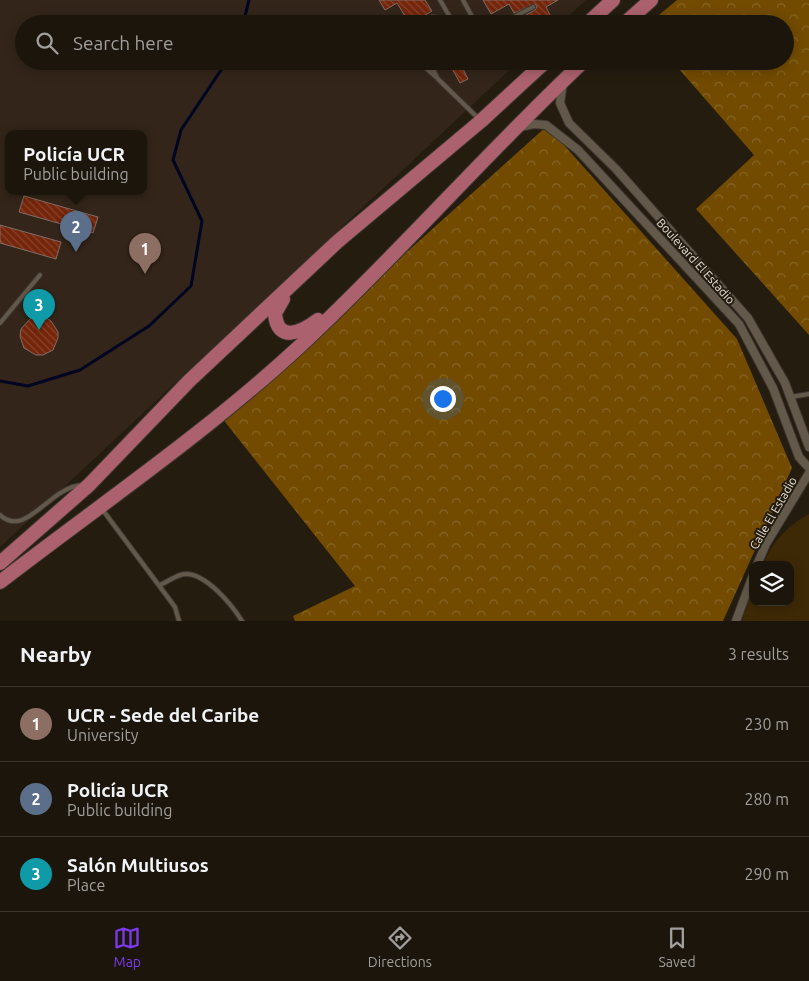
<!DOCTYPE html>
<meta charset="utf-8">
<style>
:root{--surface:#1b150b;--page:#282219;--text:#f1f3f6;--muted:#a09f9d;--line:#39342c;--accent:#7c3aed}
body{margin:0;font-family:Ubuntu,sans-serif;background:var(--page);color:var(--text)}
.controls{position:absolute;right:15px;bottom:15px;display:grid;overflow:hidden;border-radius:10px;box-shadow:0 2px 12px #0003}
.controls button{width:45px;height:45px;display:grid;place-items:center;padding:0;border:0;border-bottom:1px solid var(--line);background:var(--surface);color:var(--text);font:25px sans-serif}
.you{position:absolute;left:442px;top:398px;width:18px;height:18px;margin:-12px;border:4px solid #fff;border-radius:50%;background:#1a73e8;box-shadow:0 0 0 8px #1a73e833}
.badge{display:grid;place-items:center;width:32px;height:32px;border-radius:50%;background:var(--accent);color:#fff;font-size:16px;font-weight:700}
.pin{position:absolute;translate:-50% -41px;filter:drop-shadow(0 1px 2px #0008)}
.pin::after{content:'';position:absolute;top:26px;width:18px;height:15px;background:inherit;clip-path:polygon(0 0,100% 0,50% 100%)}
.popup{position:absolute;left:5px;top:130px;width:142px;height:65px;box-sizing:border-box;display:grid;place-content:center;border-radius:10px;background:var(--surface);filter:drop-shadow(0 1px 4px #0005);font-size:16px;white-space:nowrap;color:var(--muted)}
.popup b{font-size:19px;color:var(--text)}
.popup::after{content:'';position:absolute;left:50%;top:100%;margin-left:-10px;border:10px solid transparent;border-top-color:var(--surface)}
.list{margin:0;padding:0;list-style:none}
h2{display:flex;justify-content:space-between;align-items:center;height:65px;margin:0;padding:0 20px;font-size:21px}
h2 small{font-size:16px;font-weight:400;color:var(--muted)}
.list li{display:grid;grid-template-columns:32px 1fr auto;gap:15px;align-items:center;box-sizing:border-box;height:75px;padding:0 20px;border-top:1px solid var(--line)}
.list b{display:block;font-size:19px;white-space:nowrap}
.list p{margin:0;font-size:16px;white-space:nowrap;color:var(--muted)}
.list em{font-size:16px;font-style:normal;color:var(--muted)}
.icon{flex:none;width:28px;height:28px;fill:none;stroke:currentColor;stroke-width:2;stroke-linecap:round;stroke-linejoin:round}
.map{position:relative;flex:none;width:809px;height:621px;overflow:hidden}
.search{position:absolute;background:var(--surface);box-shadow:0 2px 12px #0003;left:15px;right:15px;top:15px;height:55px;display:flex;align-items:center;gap:12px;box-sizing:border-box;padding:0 18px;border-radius:28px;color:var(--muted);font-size:19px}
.sheet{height:290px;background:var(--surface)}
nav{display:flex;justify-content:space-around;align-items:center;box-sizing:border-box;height:70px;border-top:1px solid var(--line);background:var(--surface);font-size:14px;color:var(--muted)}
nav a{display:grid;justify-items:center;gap:2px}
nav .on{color:var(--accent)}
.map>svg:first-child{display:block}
.education{fill:#332519;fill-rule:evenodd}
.grass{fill:#3e2906}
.forest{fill:url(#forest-crowns)}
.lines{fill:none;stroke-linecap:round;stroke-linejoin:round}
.stream{stroke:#000522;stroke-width:3}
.building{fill:url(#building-back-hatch);stroke:#806d68}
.service-casing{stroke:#3d3630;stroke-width:6}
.minor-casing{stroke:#3d3630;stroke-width:10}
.trunk-casing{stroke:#3d3630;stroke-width:16}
.service{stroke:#63594b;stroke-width:4}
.minor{stroke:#63594b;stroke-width:8}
.trunk{stroke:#ac626e;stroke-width:14}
.labels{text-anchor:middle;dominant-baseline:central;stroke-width:4;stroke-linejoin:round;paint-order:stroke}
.street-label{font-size:12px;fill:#e6e0d8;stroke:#241c0f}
</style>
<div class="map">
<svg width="809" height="621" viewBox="0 0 809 621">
<defs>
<pattern id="forest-crowns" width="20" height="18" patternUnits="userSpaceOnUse" patternTransform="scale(1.25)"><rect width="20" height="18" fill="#724b01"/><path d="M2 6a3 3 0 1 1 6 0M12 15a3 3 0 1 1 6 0" fill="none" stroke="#866525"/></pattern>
<pattern id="building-back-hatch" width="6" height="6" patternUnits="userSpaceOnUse" patternTransform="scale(1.25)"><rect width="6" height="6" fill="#74250a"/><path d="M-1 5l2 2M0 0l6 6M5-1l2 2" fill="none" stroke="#88442d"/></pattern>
</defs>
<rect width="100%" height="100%" fill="#241c0f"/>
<path class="education" d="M0,0H586L560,24H24V61H519L0,547ZM8,133H144V191H8Z"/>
<path class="grass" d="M809,514V621H742L753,588V602H790V565H763C773,541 786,527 809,514Z"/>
<g class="forest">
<path d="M677,0H809V335L696,209L754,155L672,61H785V24H648Z"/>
<path d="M547,126L737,339L792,468L723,621H295L293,616L355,586L222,418Z"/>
</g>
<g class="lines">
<g class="stream">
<path d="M243,24L249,0"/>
<path d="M0,381L28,386L80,370L149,326L191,286L202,221L173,160L181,130L227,61"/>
</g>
</g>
<g class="building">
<path d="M379,0H425L432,11L410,24L397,3L385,10Z"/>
<path d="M483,0H558L546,7L552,19L543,24H519L517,20L535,10L537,7L535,4L514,13L509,4L491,14Z"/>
<path d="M431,15L445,16L446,24H430Z"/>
<path d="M448,61H479L463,69L468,79L460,83Z"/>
<path d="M24,196L98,217L93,233L19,212Z"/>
<path d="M0,225L61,242L56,259L0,243Z"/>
<path d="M41,307L46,318L51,321L58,332V338L53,350L43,355H36L24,348L20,336L21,329Z"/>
</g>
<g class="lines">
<g class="service-casing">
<g id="service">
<path d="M440,0L454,24"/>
<path d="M463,0L476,24"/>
<path d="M500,24L533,7"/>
<path d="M418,61L436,77"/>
<path d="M436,61L434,72L438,79L478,118"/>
<path d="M0,323L40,275"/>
<path d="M791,397L809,394"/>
<path d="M102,509L175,607L179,621"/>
<path d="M0,515C26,539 49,487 82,485"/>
<path d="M160,585C167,582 178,574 185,574C206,573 232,605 242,621"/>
</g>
</g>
<g class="minor-casing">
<g id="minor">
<path d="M563,83L560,103L569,123L616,169L748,318L785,383L809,447"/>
<path d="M519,127L534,124L546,125L578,150L739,324L773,388L799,457L809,468"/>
<path d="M757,565L766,544L809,473"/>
<path d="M736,621L753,575"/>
</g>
</g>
<g class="trunk-casing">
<g id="trunk">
<path d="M587,24L613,0"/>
<path d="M624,24L651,0"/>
<path d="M283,299L275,313C277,344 302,332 318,320"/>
<path d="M0,563L89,485L189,381L337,242L481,121L546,61"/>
<path d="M0,582C100,505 207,432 300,346C398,255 486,153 584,61"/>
</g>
</g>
<use href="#service" class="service"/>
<use href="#minor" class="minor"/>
<use href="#trunk" class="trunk"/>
</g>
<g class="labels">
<g class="street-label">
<text transform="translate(696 261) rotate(48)">Boulevard El Estadio</text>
<text transform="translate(773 513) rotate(-60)">Calle El Estadio</text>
</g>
</g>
</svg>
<div class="controls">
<button><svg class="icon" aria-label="layers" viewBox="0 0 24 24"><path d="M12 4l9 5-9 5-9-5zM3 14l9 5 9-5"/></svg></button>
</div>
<div class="you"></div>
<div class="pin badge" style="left:145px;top:274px;background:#8d6e63">1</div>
<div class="pin badge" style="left:76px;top:252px;background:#5c6f8a">2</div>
<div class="popup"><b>Policía UCR</b>Public building</div>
<div class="pin badge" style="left:39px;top:330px;background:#0f9aa8">3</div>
<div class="search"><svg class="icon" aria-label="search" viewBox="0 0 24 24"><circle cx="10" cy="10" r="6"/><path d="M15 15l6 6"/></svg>Search here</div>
</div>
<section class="sheet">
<h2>Nearby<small>3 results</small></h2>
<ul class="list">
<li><span class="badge" style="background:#8d6e63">1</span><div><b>UCR - Sede del Caribe</b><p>University</p></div><em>230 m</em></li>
<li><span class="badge" style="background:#5c6f8a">2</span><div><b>Policía UCR</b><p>Public building</p></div><em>280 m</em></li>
<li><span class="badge" style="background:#0f9aa8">3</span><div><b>Salón Multiusos</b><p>Place</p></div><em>290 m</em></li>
</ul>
</section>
<nav>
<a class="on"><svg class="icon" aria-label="map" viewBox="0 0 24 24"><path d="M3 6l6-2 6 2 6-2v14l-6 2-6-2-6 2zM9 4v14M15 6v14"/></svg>Map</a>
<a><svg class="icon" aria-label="directions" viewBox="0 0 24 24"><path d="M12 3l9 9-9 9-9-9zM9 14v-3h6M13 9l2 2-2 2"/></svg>Directions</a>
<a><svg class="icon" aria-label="saved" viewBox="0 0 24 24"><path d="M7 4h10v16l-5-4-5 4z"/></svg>Saved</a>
</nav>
